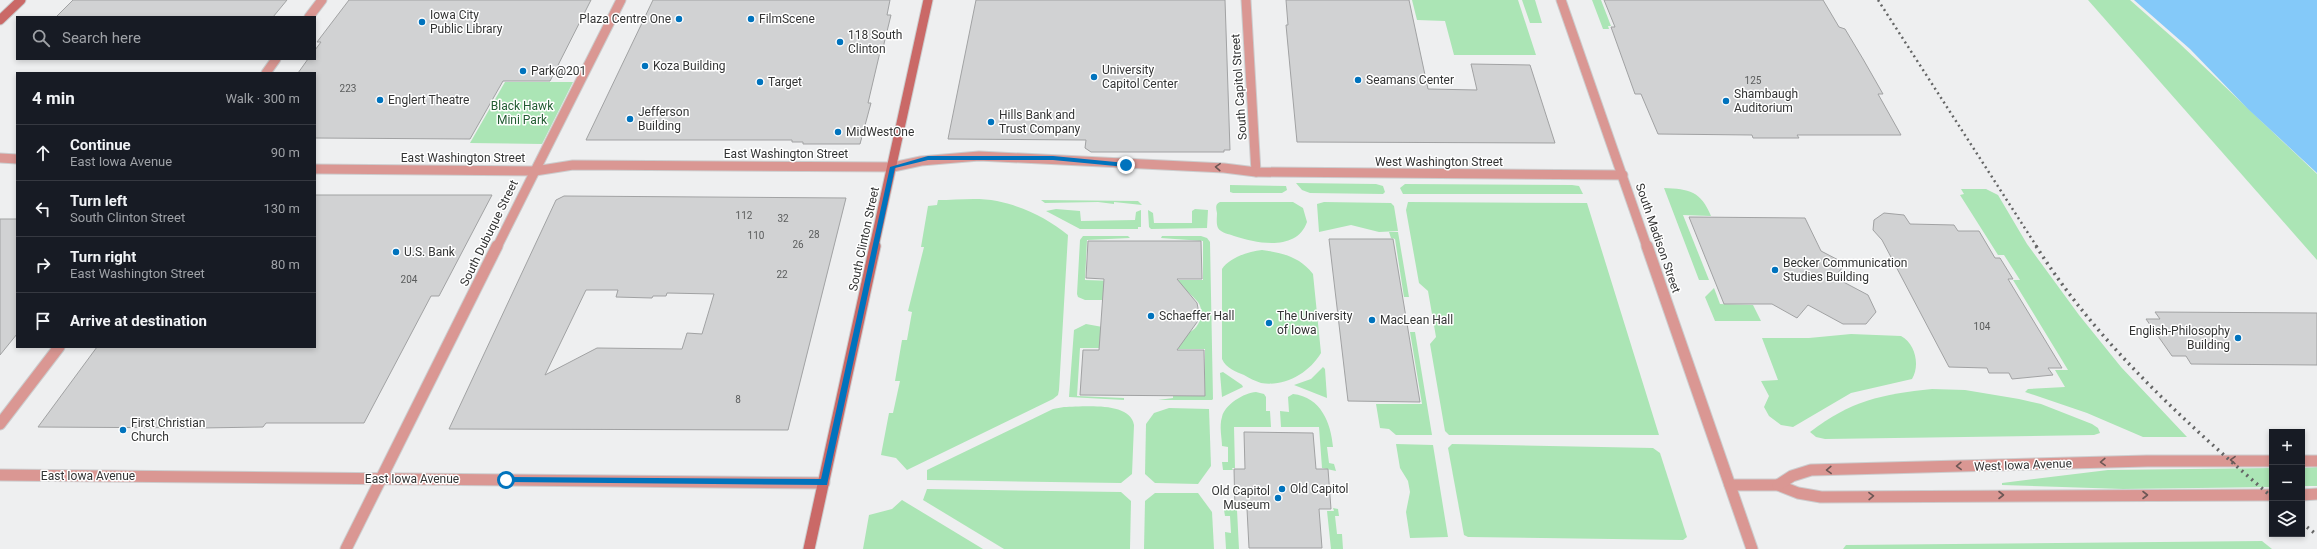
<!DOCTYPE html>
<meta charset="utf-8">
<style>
:root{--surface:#171b24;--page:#20242c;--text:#f1f3f6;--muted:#9ea1a6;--line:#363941}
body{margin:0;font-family:Roboto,sans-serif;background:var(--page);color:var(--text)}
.controls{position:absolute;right:12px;bottom:12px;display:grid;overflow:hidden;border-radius:0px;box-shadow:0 2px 6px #0003}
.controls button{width:36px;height:36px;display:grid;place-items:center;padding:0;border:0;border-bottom:1px solid var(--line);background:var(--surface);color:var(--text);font:20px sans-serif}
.stop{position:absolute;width:12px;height:12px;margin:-9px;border:3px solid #0073bd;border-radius:50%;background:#fff}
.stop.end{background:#0073bd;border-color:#fff;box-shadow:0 1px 4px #0008}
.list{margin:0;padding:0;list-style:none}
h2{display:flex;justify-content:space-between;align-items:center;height:52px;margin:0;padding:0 16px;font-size:17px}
h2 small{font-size:13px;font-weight:400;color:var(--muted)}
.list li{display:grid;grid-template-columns:26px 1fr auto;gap:12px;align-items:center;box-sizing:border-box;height:56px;padding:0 16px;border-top:1px solid var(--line)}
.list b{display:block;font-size:15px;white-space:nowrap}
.list p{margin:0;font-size:13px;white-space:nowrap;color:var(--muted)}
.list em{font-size:13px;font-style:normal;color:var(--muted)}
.icon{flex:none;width:22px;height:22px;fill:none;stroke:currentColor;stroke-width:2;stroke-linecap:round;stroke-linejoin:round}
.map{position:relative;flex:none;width:2317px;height:549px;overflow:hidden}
.search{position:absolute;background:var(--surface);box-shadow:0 2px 6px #0003;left:16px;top:16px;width:300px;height:44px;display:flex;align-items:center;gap:10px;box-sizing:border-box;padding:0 14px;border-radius:0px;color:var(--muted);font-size:15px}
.panel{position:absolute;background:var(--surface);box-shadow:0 2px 6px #0003;left:16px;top:72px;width:300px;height:276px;border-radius:0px}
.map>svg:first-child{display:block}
.green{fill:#abe5b5}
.water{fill:#84c9f9}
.building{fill:#d1d2d3;stroke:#a1a2a3;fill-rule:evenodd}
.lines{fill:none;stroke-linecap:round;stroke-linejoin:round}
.pedestrian-casing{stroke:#cccdce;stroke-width:11}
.tertiary-far1-casing{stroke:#cccdce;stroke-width:11}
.tertiary-casing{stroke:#cccdce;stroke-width:13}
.secondary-far1-casing{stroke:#cccdce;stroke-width:11}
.secondary-casing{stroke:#cccdce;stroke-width:13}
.pedestrian{stroke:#da9793;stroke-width:9}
.tertiary-far1{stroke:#da9793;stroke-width:9}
.tertiary{stroke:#da9793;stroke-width:11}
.secondary-far1{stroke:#ca6967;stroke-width:9}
.secondary{stroke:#ca6967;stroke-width:11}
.rail-far1{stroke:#646565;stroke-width:2.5;stroke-dasharray:2 3.5;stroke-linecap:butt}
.rail{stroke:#646565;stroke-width:3.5;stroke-dasharray:2 4.5;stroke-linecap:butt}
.oneway{stroke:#6d5755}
.route{fill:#0073bd}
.poi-dot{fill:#0073bd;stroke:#fff;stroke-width:1.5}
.labels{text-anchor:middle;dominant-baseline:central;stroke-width:3;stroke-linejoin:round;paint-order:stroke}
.number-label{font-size:10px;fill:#5a5c5c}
.poi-label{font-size:12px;fill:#333434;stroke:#fff;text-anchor:start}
.street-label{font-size:12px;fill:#333434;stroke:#fff}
.park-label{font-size:12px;fill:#225c32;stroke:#fff}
</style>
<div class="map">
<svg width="2317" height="549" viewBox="0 0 2317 549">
<rect width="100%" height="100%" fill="#eeeff0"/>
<g class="green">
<path d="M1412,0H1518L1536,55H1454L1445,21L1417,20Z"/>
<path d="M1522,0H1535L1542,23H1530Z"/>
<path d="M1592,0H1601L1611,26H1608L1609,29H1603Z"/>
<path d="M2088,0H2130L2180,44L2317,174V260Z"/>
<path d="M505,82H573L542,144L470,143Z"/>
<path d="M1296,183L1376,184L1383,186L1385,192L1383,194L1310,193L1302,190Z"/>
<path d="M1405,184L1572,185L1579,186L1583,194H1403L1400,188Z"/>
<path d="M1230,185L1286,186L1287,190L1282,193H1233L1230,192Z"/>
<path d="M1664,188C1689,189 1701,191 1711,216L1683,215L1709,280H1699Z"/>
<path d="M1961,189H1986L1998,195L2027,244L2079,315L2121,367L2187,437H2143L2087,413L2025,392L2028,389L2065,387L2055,370H2068L2013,280H2020L2004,255H1998L1960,195L1964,194Z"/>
<path d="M938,200C957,200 978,197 997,201C1022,206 1049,219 1068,235L1059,390L1058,395L1053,399L907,470L896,458L881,455L889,413H893L900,381H895L902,340H907L912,312L908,311L924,247H921L928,206L937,205Z"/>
<path d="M1041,200L1138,201L1142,205L1114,202V204L1098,202L1045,203Z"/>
<path d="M1220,202H1293L1303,208L1307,222C1297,251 1258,244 1234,236C1229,234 1221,233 1218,228C1216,224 1217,217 1217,213C1216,208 1215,204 1220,202Z"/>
<path d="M1324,202L1391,203L1394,206L1398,231L1379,232L1351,225L1319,232L1317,204Z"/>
<path d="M1408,202L1587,203L1659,435H1449L1445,431L1430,344L1436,337L1428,291L1419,283L1406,210Z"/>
<path d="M1056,209L1080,211L1081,221L1135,220L1136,212L1141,210V227H1138V229H1080L1046,211Z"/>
<path d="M1195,209L1208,210L1207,228L1151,229L1149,227L1148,210L1153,213L1154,223H1192V211Z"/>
<path d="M1389,232H1398L1409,297H1404L1395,239L1391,238Z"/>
<path d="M1083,236H1128L1130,238L1087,240L1085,280L1114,281L1109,300H1085L1078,297L1077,294L1080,240Z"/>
<path d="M1162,236H1201L1207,238L1210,242L1213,399L1212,400H1158L1173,398V396H1205V349H1175V336C1180,335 1186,334 1190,332C1200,327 1205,312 1198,302C1191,294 1182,288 1175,280H1203V241L1161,238Z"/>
<path d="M1262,250C1283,253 1300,257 1313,274L1321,353C1309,373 1285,387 1261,383C1255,381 1249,378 1244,375C1236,372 1226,368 1222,359V269C1229,258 1249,251 1262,250Z"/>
<path d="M1714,288L1720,304L1753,305L1761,321H1715L1705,297Z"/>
<path d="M1086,324L1108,328L1111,348H1080L1077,396L1124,398V400L1069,397L1074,330Z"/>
<path d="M1410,332H1415L1432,435H1396L1389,429L1380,428L1376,404H1422Z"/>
<path d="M1851,334L1901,336C1916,344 1920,366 1912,379L1851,393L1793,427L1781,425L1769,416L1764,407L1769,396L1761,381L1778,380L1762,338H1809Z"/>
<path d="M1323,367L1325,369L1327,398L1294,385L1311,379Z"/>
<path d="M1223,372L1242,385L1243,387L1222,397L1220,373Z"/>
<path d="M1932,389L1965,390L2019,399L2041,404L2092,424L2098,428L2100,433L2094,435L1825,439L1816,437L1810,432C1850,401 1882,394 1932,389Z"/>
<path d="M1256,392L1264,394L1266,397V411H1270L1271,427H1234L1235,468H1232L1233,470H1223L1222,462H1228V447L1222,446C1222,438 1219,426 1222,417C1225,404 1244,393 1256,392Z"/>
<path d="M1293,394C1321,397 1331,423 1333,447H1327L1329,463L1334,464L1336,471L1322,468L1319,427H1281L1280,411L1289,412L1288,397Z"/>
<path d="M1064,407C1083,407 1130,401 1134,425L1132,474L1121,483L927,480V470L1053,409Z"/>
<path d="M1169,408L1209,409L1211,466L1198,484L1155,483L1145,474L1146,424L1154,413Z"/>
<path d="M1396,444L1433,445L1448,537L1410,538L1406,512L1410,492L1408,481L1400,468Z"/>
<path d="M1452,444L1653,448L1660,453L1687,537L1683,540L1468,537L1464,535L1448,448Z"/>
<path d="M2317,467V486H2302V468Z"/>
<path d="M2272,468V487L2123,489L2002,485V483L2108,470Z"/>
<path d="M927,489L1121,492L1131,501L1130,549H1004L923,500Z"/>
<path d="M1155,493H1198L1212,512L1214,549H1144L1145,501Z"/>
<path d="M902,500L983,549H863L869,515L892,509Z"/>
<path d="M1333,508L1338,509L1339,516H1335L1337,534H1342L1343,549H1331L1327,511H1334Z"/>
<path d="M1224,510H1237L1239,549H1226L1225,532L1231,533L1230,516H1225Z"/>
<path d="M2262,541L2272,549H1843L1846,545Z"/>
</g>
<path class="water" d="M2134,0H2317V173L2248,109L2190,49Z"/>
<g class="building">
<path d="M73,0H287L273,17H56Z"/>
<path d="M349,0H591L550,81H503L470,139L315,138V73H298L308,59H315V50L321,42H317Z"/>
<path d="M653,0H890L887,15H891L882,52H880L868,103H871L860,144H803V142H792V140H586Z"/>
<path d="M976,0H1225L1230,150H1224V152H1091L1085,148L1086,140L948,139Z"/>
<path d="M1286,0H1409L1428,89L1477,90L1471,64L1530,65L1555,143L1297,142L1286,25H1288Z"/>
<path d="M1604,0H1823L1839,27L1845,29L1863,59L1883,94H1878L1901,135H1797L1799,138H1753L1752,135L1658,134L1641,94H1635L1611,27H1615Z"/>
<path d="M315,195H492L439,296H431L364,423H266L263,427L201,428L38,427L97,347H315Z"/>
<path d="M564,196L846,198L788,430L449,429L556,200ZM586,290H618L616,297L652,298L653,296H666L667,293L714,294L702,334L687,333L682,349L597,348L545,375Z"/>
<path d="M1884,213L1904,215L1910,224L1954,225L1958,231H1979L1995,258H2000L2013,279H2008L2062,368H2048L2053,375L2012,379L2009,373H1989L1987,368L1949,367L1882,240L1873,230L1874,220Z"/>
<path d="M1689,217L1805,218L1821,251L1846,264L1834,277L1868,295L1876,312L1866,324H1843L1808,305L1797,318L1772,304H1724Z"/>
<path d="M0,219H17V334L0,355Z"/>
<path d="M1329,239H1393L1420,402L1348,401Z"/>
<path d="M1088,241H1201L1202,279H1177L1197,303L1200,318L1177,350H1204L1205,396L1080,395L1083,350H1099L1104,279L1086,278Z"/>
<path d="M2155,312L2317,313V365L2191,364L2186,356H2172L2146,319H2160Z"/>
<path d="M1244,432L1313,433L1316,469H1328L1331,509H1319L1322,548H1249L1247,509H1235L1234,469H1245Z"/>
</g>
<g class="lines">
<g class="pedestrian-casing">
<path id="pedestrian" d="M535,171L621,0"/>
</g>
<g class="tertiary-far1-casing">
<g id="tertiary-far1">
<path d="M1246,0L1256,172"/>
<path d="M1561,0L1647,247"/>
<path d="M309,17L322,0"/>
<path d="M266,73L276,59"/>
<path d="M0,158L17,159"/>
<path d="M315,169L535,171L573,165L893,167L921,161L979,156L1224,168L1256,172L1623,175"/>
<path d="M497,247L535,171"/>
</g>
</g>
<g class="tertiary-casing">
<g id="tertiary">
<path d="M1647,246L1752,549"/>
<path d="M0,424L59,347"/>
<path d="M2302,461H2317"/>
<path d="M0,475L824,483"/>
<path d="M1730,485H1778L1798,493L1821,497L2272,495"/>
<path d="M1778,485L1792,476L1811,470L2147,461H2272"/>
<path d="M2302,495L2317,494"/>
<path d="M346,549L497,246"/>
</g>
</g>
<g class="secondary-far1-casing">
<g id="secondary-far1">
<path d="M0,20L21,0"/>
<path d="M874,247L928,0"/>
</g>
</g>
<g class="secondary-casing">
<path id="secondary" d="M809,549L875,246"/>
</g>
<use href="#pedestrian" class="pedestrian"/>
<use href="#tertiary-far1" class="tertiary-far1"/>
<use href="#tertiary" class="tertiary"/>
<use href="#secondary-far1" class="secondary-far1"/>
<use href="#secondary" class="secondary"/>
<path class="rail-far1" d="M1878,0L2037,247"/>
<g class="rail">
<path d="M2036,246C2098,344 2185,422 2272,497"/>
<path d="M2302,523L2317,535"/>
</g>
</g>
<defs><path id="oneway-chevron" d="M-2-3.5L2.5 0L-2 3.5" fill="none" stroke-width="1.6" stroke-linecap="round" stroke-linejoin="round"/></defs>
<g class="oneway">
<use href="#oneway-chevron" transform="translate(1218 167) rotate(-177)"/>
<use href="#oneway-chevron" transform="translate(2233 460) rotate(-179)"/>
<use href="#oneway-chevron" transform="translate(2103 462) rotate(178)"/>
<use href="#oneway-chevron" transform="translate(1959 466) rotate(178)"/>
<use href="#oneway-chevron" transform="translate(1829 470) rotate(178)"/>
<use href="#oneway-chevron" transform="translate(2001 495)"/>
<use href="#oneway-chevron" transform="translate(2145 495)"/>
<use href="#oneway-chevron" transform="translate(1871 496) rotate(-1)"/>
</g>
<path class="route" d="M928,156H1053L1126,163L1129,165L1126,167L1053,160H928L895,168L827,485L503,482V477H506L821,479L890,167Z"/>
<g class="poi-dot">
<circle cx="679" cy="19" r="4"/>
<circle cx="751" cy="19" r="4"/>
<circle cx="422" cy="22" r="4"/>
<circle cx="840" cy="42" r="4"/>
<circle cx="645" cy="66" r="4"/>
<circle cx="523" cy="71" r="4"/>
<circle cx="1094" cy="77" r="4"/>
<circle cx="1358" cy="80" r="4"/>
<circle cx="760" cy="82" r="4"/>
<circle cx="380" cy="100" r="4"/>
<circle cx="1726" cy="101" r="4"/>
<circle cx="630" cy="119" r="4"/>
<circle cx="991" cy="122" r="4"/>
<circle cx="838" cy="132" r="4"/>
<circle cx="396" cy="252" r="4"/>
<circle cx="1775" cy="270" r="4"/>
<circle cx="1151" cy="316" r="4"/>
<circle cx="1372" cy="320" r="4"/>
<circle cx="1269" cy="323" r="4"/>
<circle cx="2238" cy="338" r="4"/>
<circle cx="123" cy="430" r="4"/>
<circle cx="1282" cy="489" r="4"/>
<circle cx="1278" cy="498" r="4"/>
</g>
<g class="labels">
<g class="number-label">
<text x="1753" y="80">125</text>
<text x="348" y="88">223</text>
<text x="744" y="215">112</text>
<text x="783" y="218">32</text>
<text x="814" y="234">28</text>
<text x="756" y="235">110</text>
<text x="798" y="244">26</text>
<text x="782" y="274">22</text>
<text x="409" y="279">204</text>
<text x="1982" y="326">104</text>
<text x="738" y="399">8</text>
</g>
<g class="poi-label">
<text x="430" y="15">Iowa City<tspan x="430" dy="14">Public Library</tspan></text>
<text x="671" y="19" text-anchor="end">Plaza Centre One</text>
<text x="759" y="19">FilmScene</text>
<text x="848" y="35">118 South<tspan x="848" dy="14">Clinton</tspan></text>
<text x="653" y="66">Koza Building</text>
<text x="1102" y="70">University<tspan x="1102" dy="14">Capitol Center</tspan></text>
<text x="531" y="71">Park@201</text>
<text x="1366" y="80">Seamans Center</text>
<text x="768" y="82">Target</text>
<text x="1734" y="94">Shambaugh<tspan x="1734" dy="14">Auditorium</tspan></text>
<text x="388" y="100">Englert Theatre</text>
<text x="638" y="112">Jefferson<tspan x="638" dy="14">Building</tspan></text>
<text x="999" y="115">Hills Bank and<tspan x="999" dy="14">Trust Company</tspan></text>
<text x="846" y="132">MidWestOne</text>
<text x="404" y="252">U.S. Bank</text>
<text x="1783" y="263">Becker Communication<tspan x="1783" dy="14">Studies Building</tspan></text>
<text x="1159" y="316">Schaeffer Hall</text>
<text x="1277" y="316">The University<tspan x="1277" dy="14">of Iowa</tspan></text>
<text x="1380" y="320">MacLean Hall</text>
<text x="2230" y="331" text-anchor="end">English-Philosophy<tspan x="2230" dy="14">Building</tspan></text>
<text x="131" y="423">First Christian<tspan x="131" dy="14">Church</tspan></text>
<text x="1290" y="489">Old Capitol</text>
<text x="1270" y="491" text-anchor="end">Old Capitol<tspan x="1270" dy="14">Museum</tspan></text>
</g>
<g class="street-label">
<text transform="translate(1239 87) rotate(-94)">South Capitol Street</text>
<text x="786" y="154">East Washington Street</text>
<text x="463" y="158">East Washington Street</text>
<text x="1439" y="162">West Washington Street</text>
<text transform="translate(489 233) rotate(-64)">South Dubuque Street</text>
<text transform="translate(1658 238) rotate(71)">South Madison Street</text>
<text transform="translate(864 239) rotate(-78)">South Clinton Street</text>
<text transform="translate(2023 465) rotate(-2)">West Iowa Avenue</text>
<text x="88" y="476">East Iowa Avenue</text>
<text x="412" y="479">East Iowa Avenue</text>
</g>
<g class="park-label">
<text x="522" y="106">Black Hawk<tspan x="522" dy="14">Mini Park</tspan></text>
</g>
</g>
</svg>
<div class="controls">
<button>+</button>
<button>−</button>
<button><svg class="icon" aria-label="layers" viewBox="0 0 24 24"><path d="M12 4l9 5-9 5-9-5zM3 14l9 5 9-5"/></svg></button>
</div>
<div class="stop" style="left:506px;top:480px"></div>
<div class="stop end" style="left:1126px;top:165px"></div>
<div class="search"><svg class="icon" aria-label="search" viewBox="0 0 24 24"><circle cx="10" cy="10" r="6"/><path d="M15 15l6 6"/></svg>Search here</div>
<section class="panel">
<h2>4 min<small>Walk · 300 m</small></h2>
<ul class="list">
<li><svg class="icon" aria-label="ahead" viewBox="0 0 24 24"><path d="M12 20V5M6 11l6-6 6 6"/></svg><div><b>Continue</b><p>East Iowa Avenue</p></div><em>90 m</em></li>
<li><svg class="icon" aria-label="left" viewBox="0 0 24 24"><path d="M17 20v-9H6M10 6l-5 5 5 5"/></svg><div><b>Turn left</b><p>South Clinton Street</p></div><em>130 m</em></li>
<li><svg class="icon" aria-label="right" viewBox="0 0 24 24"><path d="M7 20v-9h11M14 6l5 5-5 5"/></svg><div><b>Turn right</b><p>East Washington Street</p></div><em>80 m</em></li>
<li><svg class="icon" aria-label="arrive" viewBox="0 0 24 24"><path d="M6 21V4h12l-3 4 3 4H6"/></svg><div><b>Arrive at destination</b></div></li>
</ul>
</section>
</div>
